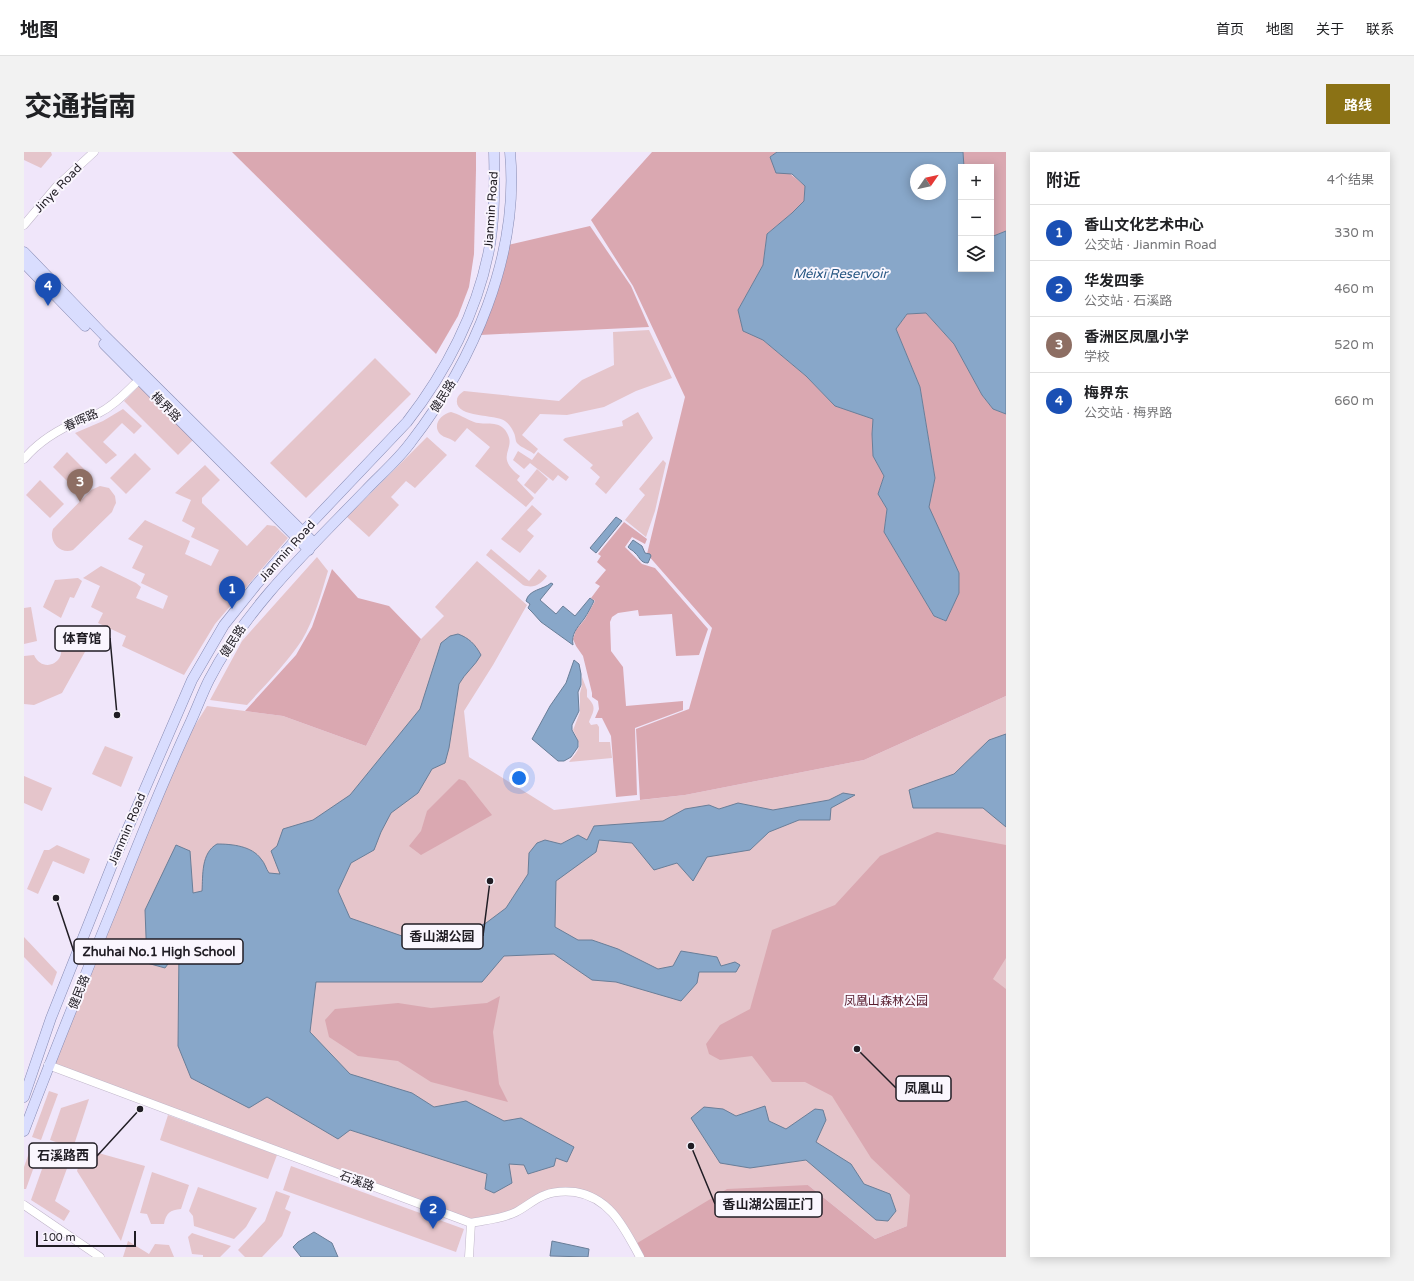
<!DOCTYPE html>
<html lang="zh">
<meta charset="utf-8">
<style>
:root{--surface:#fff;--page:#f2f2f2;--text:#202124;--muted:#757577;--line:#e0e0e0;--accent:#8b7215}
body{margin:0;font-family:"Varela Round","Noto Sans SC",sans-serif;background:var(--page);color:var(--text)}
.controls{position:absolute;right:12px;top:12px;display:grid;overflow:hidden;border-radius:0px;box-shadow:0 2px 10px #0003}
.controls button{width:36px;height:36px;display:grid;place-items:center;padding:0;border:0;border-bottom:1px solid var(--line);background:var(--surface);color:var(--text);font:20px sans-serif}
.compass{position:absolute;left:886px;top:12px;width:36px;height:36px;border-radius:50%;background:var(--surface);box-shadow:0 2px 10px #0003;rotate:56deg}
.scale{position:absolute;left:12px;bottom:10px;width:100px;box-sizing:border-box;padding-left:4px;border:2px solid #201d24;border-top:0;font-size:11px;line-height:14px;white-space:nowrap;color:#201d24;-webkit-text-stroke:3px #faf6fe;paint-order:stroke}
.you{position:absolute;left:495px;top:626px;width:14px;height:14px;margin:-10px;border:3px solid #fff;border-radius:50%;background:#1a73e8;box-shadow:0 0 0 6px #1a73e833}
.badge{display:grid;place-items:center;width:26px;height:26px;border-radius:50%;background:var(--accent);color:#fff;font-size:13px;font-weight:700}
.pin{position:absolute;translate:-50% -33px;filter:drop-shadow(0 1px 2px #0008)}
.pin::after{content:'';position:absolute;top:21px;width:14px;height:12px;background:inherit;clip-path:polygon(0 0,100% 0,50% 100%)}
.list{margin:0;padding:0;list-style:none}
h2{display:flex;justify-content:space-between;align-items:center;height:52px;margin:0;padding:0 16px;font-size:17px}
h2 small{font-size:13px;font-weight:400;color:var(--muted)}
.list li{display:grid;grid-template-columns:26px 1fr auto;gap:12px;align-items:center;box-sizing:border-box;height:56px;padding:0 16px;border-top:1px solid var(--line)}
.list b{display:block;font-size:15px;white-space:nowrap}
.list p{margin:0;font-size:13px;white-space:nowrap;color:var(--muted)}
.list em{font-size:13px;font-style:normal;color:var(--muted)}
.icon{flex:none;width:22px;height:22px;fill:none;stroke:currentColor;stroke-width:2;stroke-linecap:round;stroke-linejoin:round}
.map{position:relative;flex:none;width:982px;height:1105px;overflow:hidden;border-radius:0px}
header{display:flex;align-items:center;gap:24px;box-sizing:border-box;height:56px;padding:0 20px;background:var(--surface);border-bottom:1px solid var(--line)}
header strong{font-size:19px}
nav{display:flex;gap:22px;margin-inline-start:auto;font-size:14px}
.intro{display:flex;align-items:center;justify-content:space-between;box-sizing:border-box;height:96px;padding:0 24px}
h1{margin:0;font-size:28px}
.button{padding:10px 18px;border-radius:0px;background:var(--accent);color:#fff;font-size:14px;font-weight:700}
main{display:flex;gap:24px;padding:0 24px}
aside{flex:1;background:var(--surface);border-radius:0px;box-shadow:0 2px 10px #0003}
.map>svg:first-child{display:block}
.green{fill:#e5c5cb}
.forest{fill:#daa8b1}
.water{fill:#88a7c9;stroke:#697e98;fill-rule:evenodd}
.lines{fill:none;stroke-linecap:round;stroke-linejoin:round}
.minor-casing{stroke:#c0b6c9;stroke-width:9}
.major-casing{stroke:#878bb2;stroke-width:11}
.minor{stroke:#fff;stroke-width:8}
.major{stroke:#d9ddfe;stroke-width:10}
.labels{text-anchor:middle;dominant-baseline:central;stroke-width:4;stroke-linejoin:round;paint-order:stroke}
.street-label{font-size:12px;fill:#201d24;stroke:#faf6fe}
.park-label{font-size:12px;fill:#571b2c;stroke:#faf6fe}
.water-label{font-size:13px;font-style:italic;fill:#285783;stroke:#faf6fe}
.leader{fill:none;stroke:#201d24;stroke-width:1.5}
.callout-dot{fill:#201d24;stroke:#faf6fe;stroke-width:1.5}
.callout{fill:#faf6fe;stroke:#201d24;stroke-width:1.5}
.callout-label{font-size:13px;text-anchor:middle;font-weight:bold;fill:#201d24}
</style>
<header>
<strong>地图</strong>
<nav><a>首页</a><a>地图</a><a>关于</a><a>联系</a></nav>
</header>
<div class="intro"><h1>交通指南</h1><a class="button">路线</a></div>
<main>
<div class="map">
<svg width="982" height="1105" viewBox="0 0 982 1105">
<rect width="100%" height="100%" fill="#f0e6fa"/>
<g class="green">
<path d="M0,0H27L28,3L17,16L0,8Z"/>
<path d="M625,178L648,226L612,239L580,255L543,263L516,262L498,283L514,297L510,302C505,298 498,296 494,292C491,290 492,285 490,281C488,276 485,272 481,269C471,262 430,266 433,248C433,244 437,241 440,239L535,249L558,228L590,213L589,180Z"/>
<path d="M351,206L387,242L282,346L246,311Z"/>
<path d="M115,234L169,288L154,303L100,249Z"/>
<path d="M99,257L118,274L110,282L98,271L79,290L93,303L82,312L51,281L79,269Z"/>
<path d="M427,260C435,262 442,267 450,270C461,274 476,267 483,281C493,298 469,304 496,324L493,328L510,346L502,355L451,314L466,295L443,276L431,290C427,286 420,286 416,282C408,273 417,262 427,260Z"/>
<path d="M614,260L629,286L582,342L571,332L576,325L566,316L569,313L539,288L541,286L599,274L598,269Z"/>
<path d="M403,285L423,303L391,336L382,329L367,345L375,353L345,385L323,365Z"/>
<path d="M494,299L508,308L514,300L545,325L542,329L534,323L529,329L506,311L500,317L489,308Z"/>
<path d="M43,300L67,324L53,339L29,315Z"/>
<path d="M111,301L127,317L102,342L86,326Z"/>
<path d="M639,308L642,311L631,359L622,385L601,368L621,343L615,337Z"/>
<path d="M181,313L196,328L178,346V351L223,394L243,373L251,374L264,386L191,472L160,523L98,494L102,484L74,471L79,461L67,455L76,434L59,426L77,414L112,431L117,435L112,446L139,457L144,444L117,431L121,422L108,416L119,394L104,387L121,368L166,389L161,402L187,414L195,398L167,385L171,376L158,369L167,348L151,341Z"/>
<path d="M513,317L524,327L511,342L500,333Z"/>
<path d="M16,328L40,352L26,366L2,343Z"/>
<path d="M76,334L85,336L91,344L92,351L90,355L88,360L49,398C37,403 24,390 29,377L67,338Z"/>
<path d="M508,353L518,362L503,378L510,384L496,401L477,387Z"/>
<path d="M467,397L505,429L515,417L523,424C517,432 510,437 499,433L462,403Z"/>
<path d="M293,405L304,419C297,442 290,468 278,488C262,512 242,532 223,553L186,548L218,489Z"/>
<path d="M453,409L503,453L469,513L440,559L445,605L530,658L661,643L840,608L982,544V1105L883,1074L851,1087L784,1033L610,1093L578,1050L536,1040L492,1060L447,1071L24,913L148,610L183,554L259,564L342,594L397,487L420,464L411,455Z"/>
<path d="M54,426L58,429L50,446L46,445L37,466L19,455L31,428Z"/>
<path d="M7,455L13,489L0,492V456Z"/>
<path d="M40,474L67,489L38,541L10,553L0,552V504L10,503C20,525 49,506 32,488Z"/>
<path d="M558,525L563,538V545C573,555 570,558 565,570L567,573L573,572L575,575V590H586L588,606L545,610C557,595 558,595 549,578L556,560V541L558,533Z"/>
<path d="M81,594L109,605L97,635L68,622Z"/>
<path d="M0,624L28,636L18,659L0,651Z"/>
<path d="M33,693L66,707L60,722L29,709L14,742L3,737L20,698H25Z"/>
<path d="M0,785L33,820L28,834L0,805Z"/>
<path d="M25,939L34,942L17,988L8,985Z"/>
<path d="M65,947L49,996L26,988L37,956Z"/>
<path d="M144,963L253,1003L244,1027L136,988Z"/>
<path d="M7,995L16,998L2,1037H0V1015Z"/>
<path d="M60,997L121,1014L97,1089L53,1019Z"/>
<path d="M23,1003L45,1011L31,1049L46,1059L40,1069L7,1048Z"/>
<path d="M267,1014L440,1077L432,1100L259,1038Z"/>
<path d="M128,1020L165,1033L157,1057C146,1058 142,1061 140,1072H127L123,1062L116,1061Z"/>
<path d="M174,1035L233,1056L222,1075L210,1087L170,1074L169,1064L165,1059Z"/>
<path d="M252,1039L266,1044L261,1057L267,1060L258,1084L238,1105H221L214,1098L241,1069Z"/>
<path d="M168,1081L207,1094L196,1105H179V1103L168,1102L164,1085Z"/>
<path d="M104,1089L125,1102L131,1092L145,1093L150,1105H99Z"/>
</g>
<g class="forest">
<path d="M208,0H452V18L450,102L445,135L434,164L412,202Z"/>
<path d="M628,0H753L746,5L781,34L780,49L768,61L743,82L739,113L714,158L719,178L739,188L782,224L811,254L850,267L848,282L849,304L860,324L854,342L863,357L860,380L910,464L921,469L935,441V421L904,355L911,326L896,235L872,177L883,162L902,161L930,192L958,243L969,257L982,262V544L840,608L661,643L616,648L612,577L665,557L688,476L623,402L661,245L609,134L567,68Z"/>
<path d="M939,0H982V79L967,85V15H940Z"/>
<path d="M566,74L607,134L625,175L456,183L484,93Z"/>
<path d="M600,370L623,387L621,392L608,385L601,395L618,412L631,416L684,477L675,503L652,504L648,462L615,464L614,458L594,461L588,465L586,470L587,499L599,515L602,554L659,549V558L611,576L613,643L592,645L587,584L578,566H571L575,557L574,549L568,545V541L559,504L552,494L549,487L552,478L561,467L571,449L567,446L576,434L571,431L582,418L573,410L577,404L574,402Z"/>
<path d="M308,417L334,446L365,454L397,487L342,594L259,564L221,559L272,503L288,475Z"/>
<path d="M435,627L441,629L468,663L397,703L385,694L397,679L403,659Z"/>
<path d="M913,680L982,693V806L969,827L982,837V1105H616L610,1093L703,1037L784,1033L851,1087L883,1074L886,1043L847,1006L808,944L781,930H748L728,904L696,908L685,902L682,892L696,873L726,857L748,778L811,753L856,704Z"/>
<path d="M476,844L469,880L475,932L484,950L407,930L374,909L334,904L305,885L301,868L311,857L374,851L407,856L463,851Z"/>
</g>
<g class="water">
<path d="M753,0H939L940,15H937V117H967V85L982,79V262L969,257L958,243L930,192L902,161L883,162L872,177L896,235L911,326L905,355L935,421V441L922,469L910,464L860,380L863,357L854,342L860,324L849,304L848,282L849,267L811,254L782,224L739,188L719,179L714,158L739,113L743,82L768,61L780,49L781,34L768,22L752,21L746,5ZM892,18H916V42H892Z"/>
<path d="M592,365L598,369L572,401L566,396Z"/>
<path d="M609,388L618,394L621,401L626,402L627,404L624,411C616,411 616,405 611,401C609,398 606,398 604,395Z"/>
<path d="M527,431L529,432L516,448L532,462L539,454L551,464L566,446L570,449C567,455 564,461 560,467C553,476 547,482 549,493L517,470L508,460L504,456L506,452L502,449C505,437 519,438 527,431Z"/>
<path d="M434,482C445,486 451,492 457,503C451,514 441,521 435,532L425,596L421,611L408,617L394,641L367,661L357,680L350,698L327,711L314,739L326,766L404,793L437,784L462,771L482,756L504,722L505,701L513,691L521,688L537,692L554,683L563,688L570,674L639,669L661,657L685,653L695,657L714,651L749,658L805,648L819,641L831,643L807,656L806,668H775L745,680L726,698L683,705L669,729L653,711L630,718L608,691L575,688L572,700L532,729L531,775L554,788H568L594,797L634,817L649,814L657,799L693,805L697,814L711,810L716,813L712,820H675L673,831L657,849L592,830L568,828L530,802L480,804L458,830H292L286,880L326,922L388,941L410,955L442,949L480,969L497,966L550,995L543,1010L532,1006L530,1014L504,1022L500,1013L485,1012L488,1031L470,1041L461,1037L463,1022L326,978L314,987L243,945L225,956L167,926L154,894L155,797L141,816L123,811L121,758L152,693L166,699L169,741L178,739C179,723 177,701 193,692C208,692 228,694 237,707C241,711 242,717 245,721L256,722L247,699L253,694L259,677L289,668L326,643L396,557L417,491L426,484Z"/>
<path d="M550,508L555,512L557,522V533L554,540L555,559L548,573V578L554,589V595L547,605L540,609H534L508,587L526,554L542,531Z"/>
<path d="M982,582V675L959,656H889L885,638L930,622L965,588Z"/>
<path d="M741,954L745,969L762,977L791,957L799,958L802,968L792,990L827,1012L840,1032L866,1042L872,1059L864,1069L852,1068L782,1008L726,1016L696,1011L667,966L680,955L699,957L712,964Z"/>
<path d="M290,1080L308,1091L314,1105H277L269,1095L274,1090Z"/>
<path d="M528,1089L565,1097L564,1105L526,1104Z"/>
</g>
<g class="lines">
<g class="minor-casing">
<g id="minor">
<path d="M0,73L33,34L70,0"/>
<path d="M0,307C16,288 35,277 57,268C63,265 69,264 75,261C91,253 102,240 115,228"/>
<path d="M24,913L447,1071C461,1068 478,1067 492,1060C502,1055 510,1047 521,1043C531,1039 541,1039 551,1040C587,1046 600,1076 616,1105"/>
<path d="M0,1053L76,1105"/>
<path d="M445,1105L447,1071"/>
</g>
</g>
<g class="major-casing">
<g id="major">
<path d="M0,100L79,182L290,391"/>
<path d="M0,111L61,174"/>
<path d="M80,192L285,398"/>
<path d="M0,945L27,866L88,713L168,528L200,473L232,433L273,386L383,270C422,220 453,160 465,98C471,66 471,32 470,0"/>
<path d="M0,979C29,902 60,826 91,750C115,689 139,629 167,569C173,556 178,542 185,528C222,456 285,397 341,339C356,323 374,308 387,290C449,210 496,103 486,0"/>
</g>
</g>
<use href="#minor" class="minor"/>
<use href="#major" class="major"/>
</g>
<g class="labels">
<g class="street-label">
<text transform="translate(34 36) rotate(-46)">Jinye Road</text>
<text transform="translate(467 58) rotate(-86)">Jianmin Road</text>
<text transform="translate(419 244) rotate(-58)">健民路</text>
<text transform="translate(142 255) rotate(45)">梅界路</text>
<text transform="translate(57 268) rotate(-24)">春晖路</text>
<text transform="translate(263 399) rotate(-48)">Jianmin Road</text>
<text transform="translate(209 489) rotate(-57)">健民路</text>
<text transform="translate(103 677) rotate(-67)">Jianmin Road</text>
<text transform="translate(55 840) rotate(-68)">健民路</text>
<text transform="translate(333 1029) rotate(20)">石溪路</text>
</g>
<g class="park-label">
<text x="862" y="849">凤凰山森林公园</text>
</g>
<g class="water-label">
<text x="816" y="122">Méixī Reservoir</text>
</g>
</g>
<path class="leader" d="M93 563L86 486M466 729L459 784M32 746L50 800M833 897L872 936M116 957L73 1004M667 994L691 1052"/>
<g class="callout-dot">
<circle cx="93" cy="563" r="4"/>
<circle cx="466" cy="729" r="4"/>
<circle cx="32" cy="746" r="4"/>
<circle cx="833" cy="897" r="4"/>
<circle cx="116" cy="957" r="4"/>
<circle cx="667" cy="994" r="4"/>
</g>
<g class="callout">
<rect x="31" y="474" width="55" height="25" rx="4"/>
<rect x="378" y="772" width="81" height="25" rx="4"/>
<rect x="50" y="787" width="169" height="25" rx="4"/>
<rect x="872" y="924" width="55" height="25" rx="4"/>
<rect x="5" y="991" width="68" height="25" rx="4"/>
<rect x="691" y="1040" width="107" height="25" rx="4"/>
</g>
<g class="callout-label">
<text x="58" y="491">体育馆</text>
<text x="418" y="789">香山湖公园</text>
<text x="135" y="804">Zhuhai No.1 High School</text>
<text x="900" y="941">凤凰山</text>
<text x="39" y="1008">石溪路西</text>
<text x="744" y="1057">香山湖公园正门</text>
</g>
</svg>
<div class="controls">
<button>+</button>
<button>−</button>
<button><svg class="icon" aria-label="layers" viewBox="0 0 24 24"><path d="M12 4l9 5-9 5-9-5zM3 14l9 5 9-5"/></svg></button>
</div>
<svg class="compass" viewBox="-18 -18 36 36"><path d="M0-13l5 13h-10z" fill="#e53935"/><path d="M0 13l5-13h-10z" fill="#757577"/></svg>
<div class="scale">100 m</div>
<div class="you"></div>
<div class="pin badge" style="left:208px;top:457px;background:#1a4fb4">1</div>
<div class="pin badge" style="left:409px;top:1077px;background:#1a4fb4">2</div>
<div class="pin badge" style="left:56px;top:350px;background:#8d6e63">3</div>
<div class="pin badge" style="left:24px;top:154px;background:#1a4fb4">4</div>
</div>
<aside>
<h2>附近<small>4个结果</small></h2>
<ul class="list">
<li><span class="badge" style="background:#1a4fb4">1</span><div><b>香山文化艺术中心</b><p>公交站 · Jianmin Road</p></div><em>330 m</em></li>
<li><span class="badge" style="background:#1a4fb4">2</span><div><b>华发四季</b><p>公交站 · 石溪路</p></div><em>460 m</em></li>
<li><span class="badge" style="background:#8d6e63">3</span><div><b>香洲区凤凰小学</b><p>学校</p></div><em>520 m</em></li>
<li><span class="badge" style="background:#1a4fb4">4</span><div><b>梅界东</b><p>公交站 · 梅界路</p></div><em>660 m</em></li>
</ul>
</aside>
</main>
